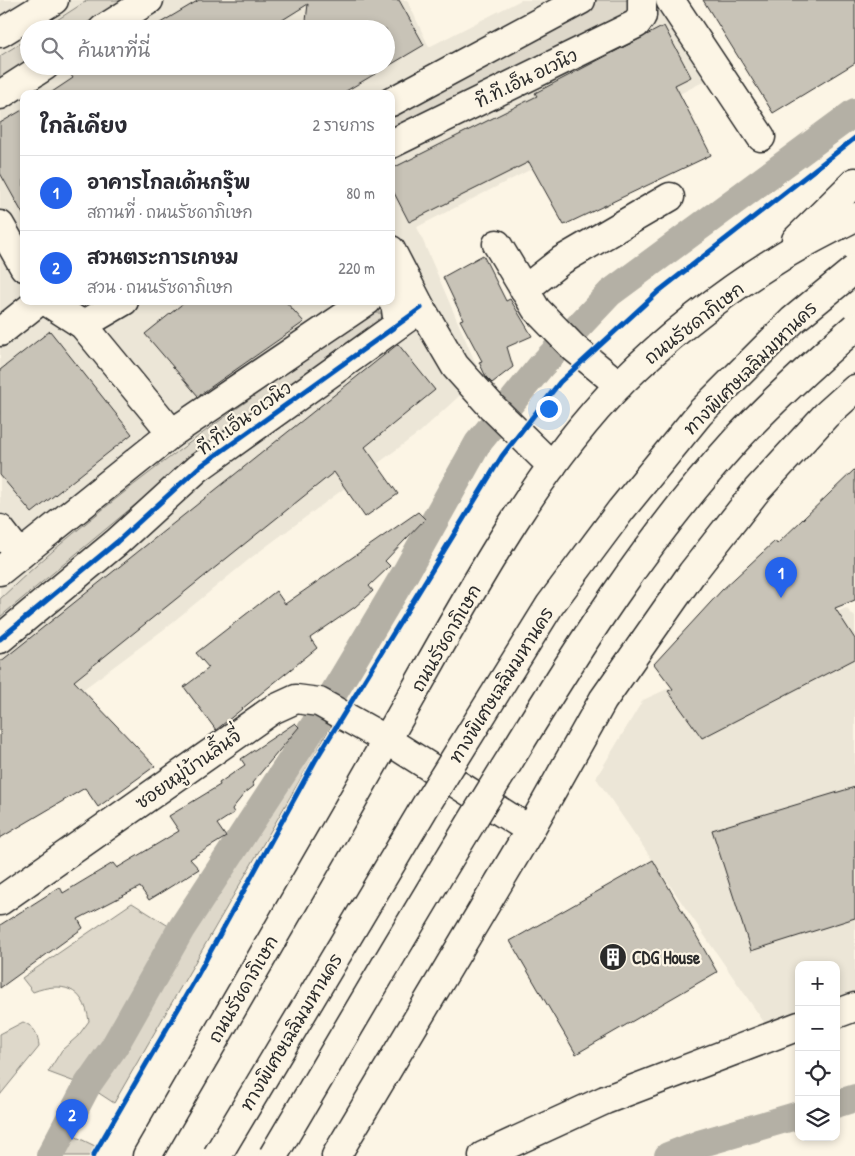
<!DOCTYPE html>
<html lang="th">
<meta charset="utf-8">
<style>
:root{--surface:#fff;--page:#f7f7f7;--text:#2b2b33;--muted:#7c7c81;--line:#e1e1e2;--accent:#2563eb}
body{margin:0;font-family:"Patrick Hand","Playpen Sans Thai",sans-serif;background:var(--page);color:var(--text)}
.controls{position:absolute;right:15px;bottom:15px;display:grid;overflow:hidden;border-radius:10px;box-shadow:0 2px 8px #0003}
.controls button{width:45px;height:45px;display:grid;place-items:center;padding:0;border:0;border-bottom:1px solid var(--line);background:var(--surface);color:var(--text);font:25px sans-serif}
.you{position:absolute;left:548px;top:408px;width:18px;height:18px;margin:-12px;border:4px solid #fff;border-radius:50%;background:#1a73e8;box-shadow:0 0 0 8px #1a73e833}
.badge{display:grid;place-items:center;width:32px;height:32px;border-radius:50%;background:var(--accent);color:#fff;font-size:16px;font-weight:700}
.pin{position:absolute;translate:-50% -41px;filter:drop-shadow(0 1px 2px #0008)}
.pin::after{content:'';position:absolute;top:26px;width:18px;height:15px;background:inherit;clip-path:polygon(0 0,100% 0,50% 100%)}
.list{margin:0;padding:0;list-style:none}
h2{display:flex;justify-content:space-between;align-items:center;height:65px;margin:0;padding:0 20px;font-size:21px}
h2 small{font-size:16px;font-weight:400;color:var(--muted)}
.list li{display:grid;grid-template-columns:32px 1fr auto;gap:15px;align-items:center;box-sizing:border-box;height:75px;padding:0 20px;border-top:1px solid var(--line)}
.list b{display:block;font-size:19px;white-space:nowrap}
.list p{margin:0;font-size:16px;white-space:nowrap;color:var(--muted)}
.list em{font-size:16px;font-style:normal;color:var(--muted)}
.icon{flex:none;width:28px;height:28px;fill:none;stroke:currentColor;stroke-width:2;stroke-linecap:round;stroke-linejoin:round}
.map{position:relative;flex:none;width:855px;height:1156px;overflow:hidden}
.search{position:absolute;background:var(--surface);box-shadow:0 2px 8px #0003;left:20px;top:20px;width:375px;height:55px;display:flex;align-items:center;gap:12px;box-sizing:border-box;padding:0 18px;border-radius:28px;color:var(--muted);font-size:19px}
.panel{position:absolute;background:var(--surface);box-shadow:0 2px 8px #0003;left:20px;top:90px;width:375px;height:215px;border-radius:10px}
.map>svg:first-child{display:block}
.built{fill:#ece6d7;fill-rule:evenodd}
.green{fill:#ded8ca;stroke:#84827a}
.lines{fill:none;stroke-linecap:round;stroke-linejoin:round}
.canal{stroke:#b4b0a5;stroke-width:28}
.building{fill:#c8c3b7;stroke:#2b2b2b}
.minor-casing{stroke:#2b2b2b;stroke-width:31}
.secondary-casing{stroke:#2b2b2b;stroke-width:31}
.primary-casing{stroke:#2b2b2b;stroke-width:31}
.minor{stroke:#fcf5e5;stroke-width:28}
.secondary{stroke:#fcf5e5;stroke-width:28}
.primary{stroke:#fcf5e5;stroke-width:28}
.motorway-bridge-casing{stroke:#2b2b2b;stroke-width:31;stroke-linecap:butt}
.motorway-bridge{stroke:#fcf5e5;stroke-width:28}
.cycleway-casing{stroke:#fcf5e5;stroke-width:8}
.cycleway{stroke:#0057b8;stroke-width:5}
.labels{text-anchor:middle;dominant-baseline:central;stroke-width:4.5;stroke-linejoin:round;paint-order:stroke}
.street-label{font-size:18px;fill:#2b2b2b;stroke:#fcf5e5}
.poi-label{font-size:18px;font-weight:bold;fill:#2b2b2b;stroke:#fcf5e5;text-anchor:start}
</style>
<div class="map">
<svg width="855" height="1156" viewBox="0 0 855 1156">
<rect width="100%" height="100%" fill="#fcf5e5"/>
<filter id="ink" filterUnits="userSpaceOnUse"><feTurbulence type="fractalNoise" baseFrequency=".02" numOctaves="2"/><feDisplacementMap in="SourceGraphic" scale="10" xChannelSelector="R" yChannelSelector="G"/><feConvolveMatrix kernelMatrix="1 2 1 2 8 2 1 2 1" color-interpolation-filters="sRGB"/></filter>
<g filter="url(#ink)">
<g class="built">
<path d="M0,0H407L429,47L521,0H654L705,81L417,227L481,376L420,432L252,557L163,630L0,751ZM29,29H386V66H29ZM24,94H391V301H24Z"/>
<path d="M846,608L855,617V994L836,1001V965H799V1014L766,1025L596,778L643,700Z"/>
</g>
<g class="green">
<path d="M88,0H122L77,29H43Z"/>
<path d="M596,0H633L634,14L391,134V110Z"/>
<path d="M29,38V59L0,78V56Z"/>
<path d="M371,313H381L383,320L382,327L224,431L0,617V599C113,491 244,404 371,313Z"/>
<path d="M315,711L335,719L114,1103L91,1088L48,1072L62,1050L78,1036L89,1021C84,987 62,981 33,992L22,978L132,903L175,930Z"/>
<path d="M23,1022C35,1027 38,1034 39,1047L0,1095V1034Z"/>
<path d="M68,1133L95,1146L89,1156H54Z"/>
</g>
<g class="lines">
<g class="canal">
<path d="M836,1104L855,1098"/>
<path d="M50,1156L88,1084L114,1047L181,929L315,724L406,572L478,443L541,366L610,293L855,112"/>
<path d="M668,1156L699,1144L799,1115"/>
</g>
</g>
<g class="building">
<path d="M199,0H399L424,45L341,94H49L73,78L71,75L85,66H386V29H305L308,4L268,29H150Z"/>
<path d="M703,0H855V63L773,113Z"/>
<path d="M664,26L691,77L675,85L711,155L564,225L529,162L409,222L391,187V169L537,96L535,93Z"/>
<path d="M24,109V216L0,173V123Z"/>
<path d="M483,255L506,301L510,299L532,336L507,347L513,367L492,383L486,377L479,362L482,361L460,320L463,319L443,277Z"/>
<path d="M186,301H285L304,322L198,396L145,334Z"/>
<path d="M50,331L132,434L32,513L0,475V370Z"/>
<path d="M398,344L435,390L365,447L398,494L365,517L334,472L74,681L155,766L98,807L85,788L0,838V662Z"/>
<path d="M855,469V600L835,608L855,639V659L702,738L668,691L673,689L654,664L722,590L775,541L777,544Z"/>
<path d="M418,512L425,519L385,561L390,566L369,586L373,591L355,607L310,638L317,648L216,730L184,687L209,668L196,653L276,591L285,604Z"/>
<path d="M295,723L299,727L252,783L254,786L244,794L232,809L234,813L217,824L226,837L190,859L199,869L149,900L140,887L78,919L83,928L0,988V925L60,887L63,893L113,863L117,868L179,831L169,816L220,785L219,783L245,765L241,759Z"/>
<path d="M855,787V918L751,951L712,830Z"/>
<path d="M653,860L717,972L576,1054L510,941Z"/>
</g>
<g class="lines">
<g class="minor-casing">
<g id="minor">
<path d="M670,0L761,137"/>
<path d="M103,29L149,0"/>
<path d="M0,33L54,0"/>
<path d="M0,95L45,66"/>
<path d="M391,102L581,0"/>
<path d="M391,144L636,24L642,16V0"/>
<path d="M0,225L24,267"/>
<path d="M497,244L536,309L574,348L619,385"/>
<path d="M391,250L421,308L455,366L492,407L552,466"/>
<path d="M524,290L562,260L670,197"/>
<path d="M391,299L395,302L398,324"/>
<path d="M46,301L83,325L172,433"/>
<path d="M83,325L124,301"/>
<path d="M0,332L39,301"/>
<path d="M0,529L20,555"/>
<path d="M0,571L172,433L367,301"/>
<path d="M0,639L117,542L198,468L421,308"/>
<path d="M0,901L272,710L296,699L319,702L387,740"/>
</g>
</g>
<g class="secondary-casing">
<g id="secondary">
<path d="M796,240L855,182"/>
<path d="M387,740L530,830"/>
<path d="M147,1156C229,1014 312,872 393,729C459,614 528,478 621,383C668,336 724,292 781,257C805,242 830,230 855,217"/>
<path d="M336,1156L530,830L603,700L692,573L757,490L826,415L855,389"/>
</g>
</g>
<g class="primary-casing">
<g id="primary">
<path d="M836,1014L855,1007"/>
<path d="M483,1156L605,1100L799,1026"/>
</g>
</g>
<use href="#minor" class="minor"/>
<use href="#secondary" class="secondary"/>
<use href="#primary" class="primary"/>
<g class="motorway-bridge-casing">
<g id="motorway-bridge">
<path d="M217,1156L426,805L550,605L621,510L700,413L793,320L855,269"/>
<path d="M273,1156C351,1024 428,891 509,761C577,649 648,537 736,440C773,400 814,363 855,327"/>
</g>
</g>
<use href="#motorway-bridge" class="motorway-bridge"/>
<g class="cycleway-casing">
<g id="cycleway">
<path d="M0,639L117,542L198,468L421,308"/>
<path d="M93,1156L192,985L315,761L502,456L560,382L659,291L855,138"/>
</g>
</g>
<use href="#cycleway" class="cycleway"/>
</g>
</g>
<defs>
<g id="building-disc" transform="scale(1.4375)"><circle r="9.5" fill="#2b2b2b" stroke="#fcf5e5"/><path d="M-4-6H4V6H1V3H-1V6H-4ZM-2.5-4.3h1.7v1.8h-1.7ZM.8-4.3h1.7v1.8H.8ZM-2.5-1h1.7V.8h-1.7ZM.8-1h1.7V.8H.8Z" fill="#fff"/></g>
</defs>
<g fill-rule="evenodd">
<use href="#building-disc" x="613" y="957"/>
</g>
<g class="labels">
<g class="street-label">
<text transform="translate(526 78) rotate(-26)">ที.ที.เอ็น อเวนิว</text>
<text transform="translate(694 323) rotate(-38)">ถนนรัชดาภิเษก</text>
<text transform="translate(750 368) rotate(-45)">ทางพิเศษเฉลิมมหานคร</text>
<text transform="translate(244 418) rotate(-36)">ที.ที.เอ็น อเวนิว</text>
<text transform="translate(446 638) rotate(-60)">ถนนรัชดาภิเษก</text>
<text transform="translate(501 685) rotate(-58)">ทางพิเศษเฉลิมมหานคร</text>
<text transform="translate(188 769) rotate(-35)">ซอยหมู่บ้านลิ้นจี่</text>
<text transform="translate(243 989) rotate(-60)">ถนนรัชดาภิเษก</text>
<text transform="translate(291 1032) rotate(-59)">ทางพิเศษเฉลิมมหานคร</text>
</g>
<g class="poi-label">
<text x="632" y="957">CDG House</text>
</g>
</g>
</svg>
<div class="controls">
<button>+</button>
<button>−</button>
<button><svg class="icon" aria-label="locate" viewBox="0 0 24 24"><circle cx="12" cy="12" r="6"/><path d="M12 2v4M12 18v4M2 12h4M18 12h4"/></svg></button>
<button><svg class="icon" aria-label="layers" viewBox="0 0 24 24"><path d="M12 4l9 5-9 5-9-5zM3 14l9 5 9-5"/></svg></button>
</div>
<div class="you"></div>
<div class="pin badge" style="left:781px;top:598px">1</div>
<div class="pin badge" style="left:72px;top:1140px">2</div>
<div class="search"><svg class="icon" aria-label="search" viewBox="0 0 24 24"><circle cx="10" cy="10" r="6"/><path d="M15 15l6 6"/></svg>ค้นหาที่นี่</div>
<section class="panel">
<h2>ใกล้เคียง<small>2 รายการ</small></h2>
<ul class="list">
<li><span class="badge">1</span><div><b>อาคารโกลเด้นกรุ๊พ</b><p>สถานที่ · ถนนรัชดาภิเษก</p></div><em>80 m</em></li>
<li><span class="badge">2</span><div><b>สวนตระการเกษม</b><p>สวน · ถนนรัชดาภิเษก</p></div><em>220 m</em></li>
</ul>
</section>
</div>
